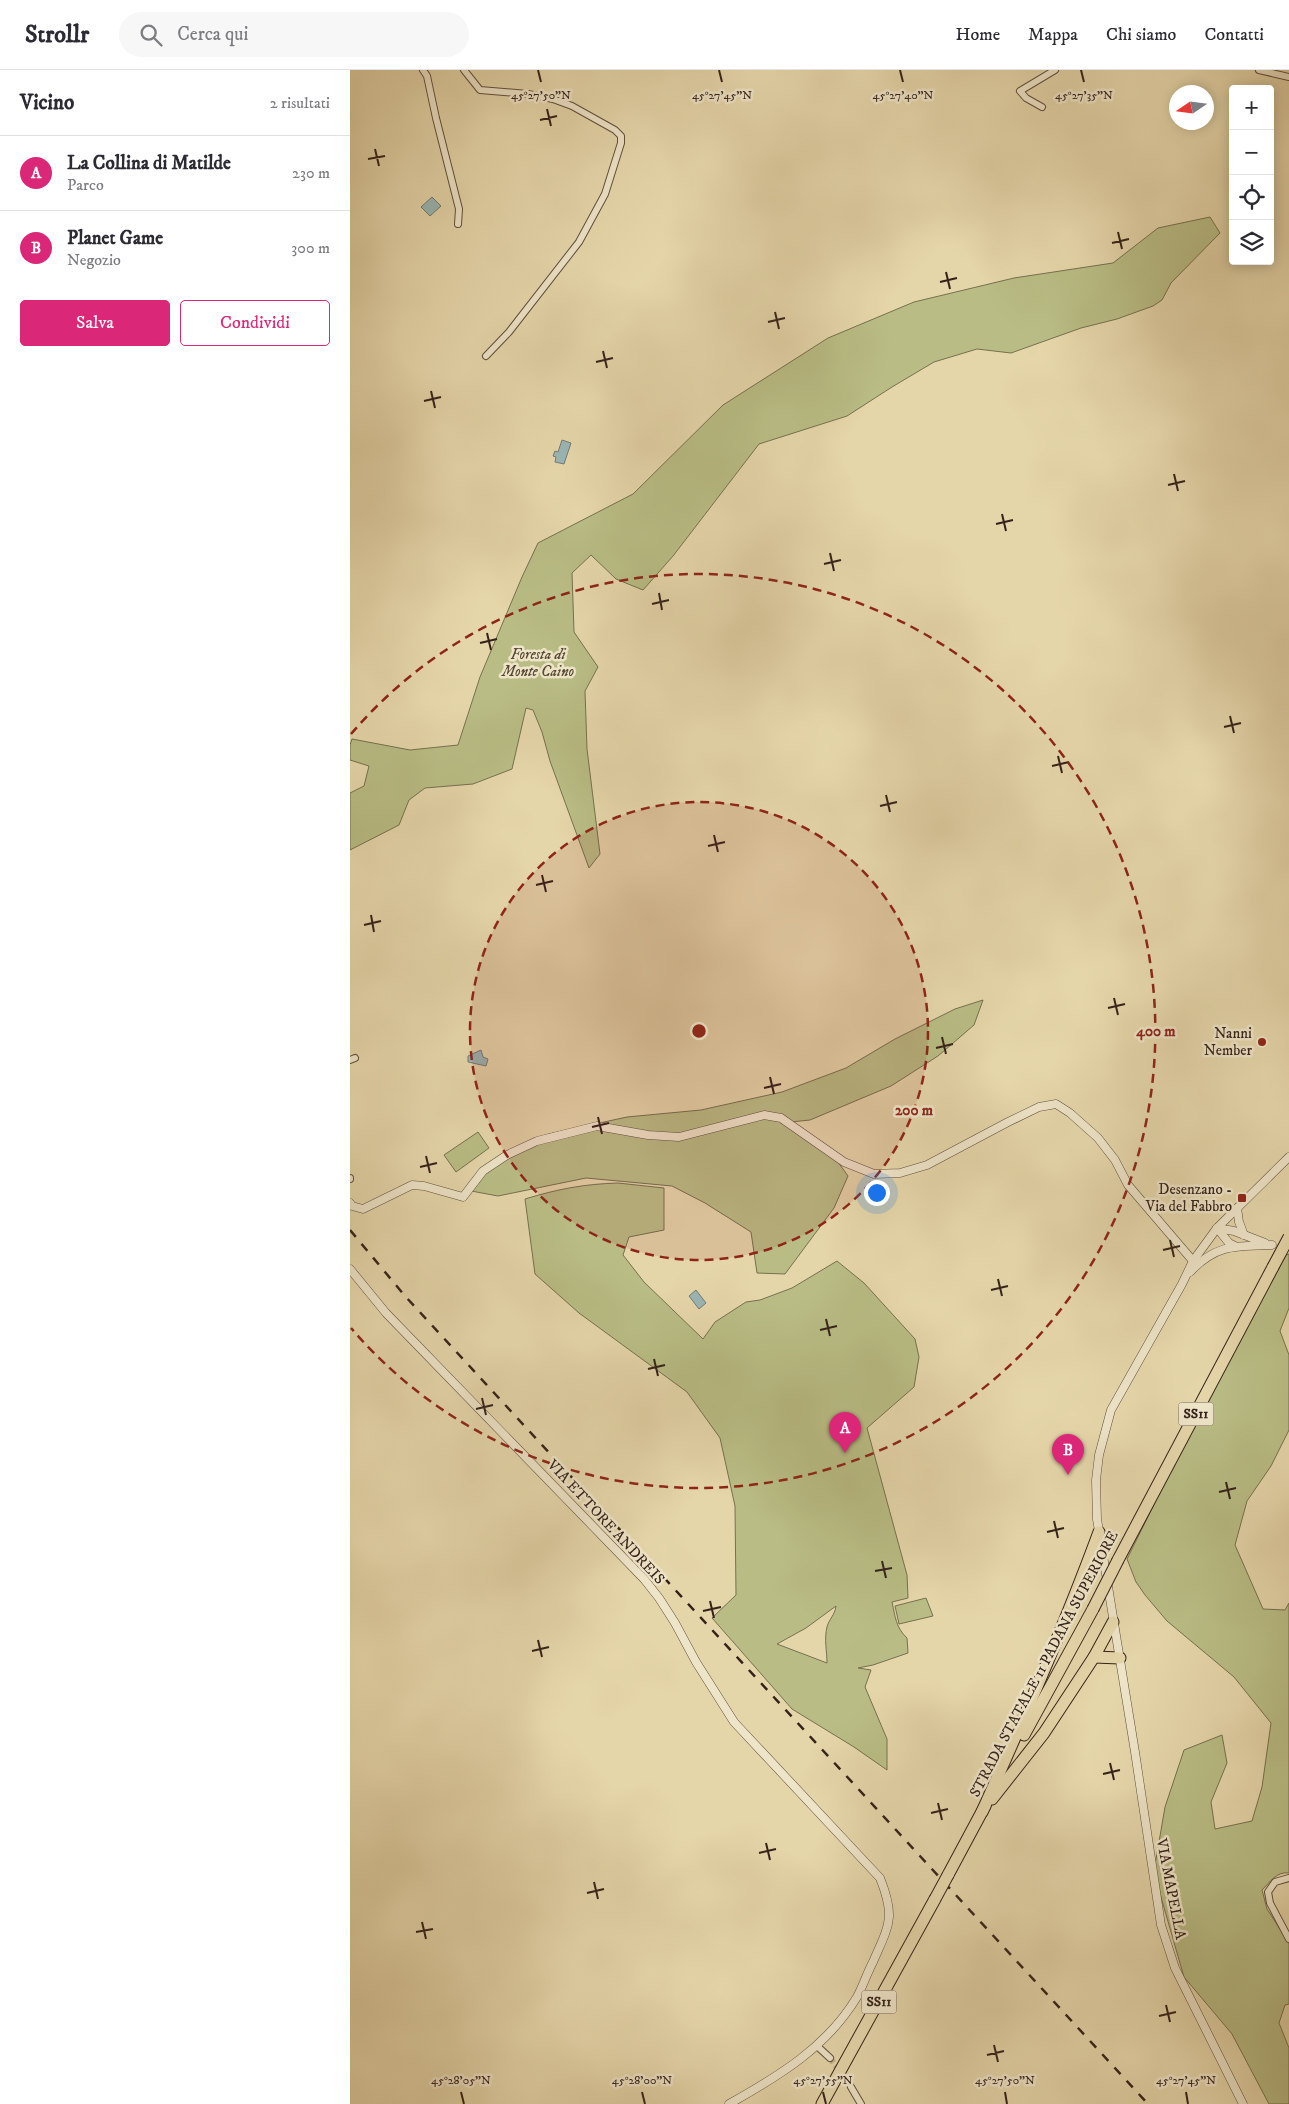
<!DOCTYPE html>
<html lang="it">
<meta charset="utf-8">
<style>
:root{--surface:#fff;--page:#f7f7f7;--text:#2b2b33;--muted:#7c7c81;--line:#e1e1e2;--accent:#db2777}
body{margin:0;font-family:"IM FELL DW Pica",serif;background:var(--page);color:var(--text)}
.controls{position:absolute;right:15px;top:15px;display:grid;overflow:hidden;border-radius:5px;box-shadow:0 2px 12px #0003}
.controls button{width:45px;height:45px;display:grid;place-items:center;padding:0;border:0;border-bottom:1px solid var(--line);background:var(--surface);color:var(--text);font:25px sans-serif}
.compass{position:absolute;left:819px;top:15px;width:45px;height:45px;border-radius:50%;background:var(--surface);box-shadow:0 2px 12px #0003;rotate:257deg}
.you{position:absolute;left:526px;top:1122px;width:18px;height:18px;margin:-12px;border:4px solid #fff;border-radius:50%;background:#1a73e8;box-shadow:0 0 0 8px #1a73e833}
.badge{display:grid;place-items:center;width:32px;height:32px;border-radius:50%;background:var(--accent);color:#fff;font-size:16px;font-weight:700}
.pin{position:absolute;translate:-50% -41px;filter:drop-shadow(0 1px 2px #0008)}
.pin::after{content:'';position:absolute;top:26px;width:18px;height:15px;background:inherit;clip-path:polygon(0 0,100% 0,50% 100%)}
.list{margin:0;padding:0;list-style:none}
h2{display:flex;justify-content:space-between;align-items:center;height:65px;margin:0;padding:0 20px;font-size:21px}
h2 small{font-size:16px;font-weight:400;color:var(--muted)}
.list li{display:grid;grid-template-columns:32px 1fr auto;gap:15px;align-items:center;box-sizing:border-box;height:75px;padding:0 20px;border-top:1px solid var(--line)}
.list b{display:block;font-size:19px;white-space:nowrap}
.list p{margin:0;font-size:16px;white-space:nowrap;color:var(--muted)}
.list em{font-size:16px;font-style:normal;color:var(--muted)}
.actions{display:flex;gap:10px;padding:15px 20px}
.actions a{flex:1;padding:11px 0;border:1px solid var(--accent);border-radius:5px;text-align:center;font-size:18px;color:var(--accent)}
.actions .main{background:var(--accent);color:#fff}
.icon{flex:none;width:28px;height:28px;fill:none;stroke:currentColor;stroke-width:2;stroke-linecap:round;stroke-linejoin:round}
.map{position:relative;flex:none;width:939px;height:2034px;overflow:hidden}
header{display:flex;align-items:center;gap:30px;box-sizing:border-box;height:70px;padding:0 25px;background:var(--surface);border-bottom:1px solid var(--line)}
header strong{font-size:24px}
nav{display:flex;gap:28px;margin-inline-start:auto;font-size:18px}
.search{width:350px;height:45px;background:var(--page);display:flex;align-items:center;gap:12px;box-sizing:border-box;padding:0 18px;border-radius:28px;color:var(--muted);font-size:19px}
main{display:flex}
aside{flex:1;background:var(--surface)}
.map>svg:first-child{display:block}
.green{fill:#b9bd85;stroke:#767050;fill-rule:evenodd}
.water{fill:#9bb6b4;stroke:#727b76}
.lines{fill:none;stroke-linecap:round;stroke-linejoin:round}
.minor-tunnel{stroke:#c2b28d;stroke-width:6;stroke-dasharray:6 3;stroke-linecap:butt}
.minor-casing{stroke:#604f3e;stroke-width:8}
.tertiary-casing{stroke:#604f3e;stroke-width:9}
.trunk-casing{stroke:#34221a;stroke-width:13}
.minor{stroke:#eee4c8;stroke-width:6}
.tertiary{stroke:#eee4c8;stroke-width:8}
.trunk{stroke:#e5d6aa;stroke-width:11}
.rail{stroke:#34221a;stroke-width:2.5;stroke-dasharray:9 9;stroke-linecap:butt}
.trunk-bridge-casing{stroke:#34221a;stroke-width:13;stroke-linecap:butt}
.trunk-bridge{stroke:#e5d6aa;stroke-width:11}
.ticks{fill:none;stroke:#34221a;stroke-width:2}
.ring{fill:none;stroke:#8f2418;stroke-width:2.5;stroke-dasharray:9 6}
.poi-dot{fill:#8f2418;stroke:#eee4c8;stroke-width:2}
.labels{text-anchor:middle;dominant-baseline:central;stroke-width:5;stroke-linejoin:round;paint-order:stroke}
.shield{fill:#eee4c8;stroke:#6c5c4e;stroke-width:1}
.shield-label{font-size:14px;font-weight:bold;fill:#34221a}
.park-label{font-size:15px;font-style:italic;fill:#554935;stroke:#eee4c8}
.poi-label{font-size:15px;fill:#34221a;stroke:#eee4c8;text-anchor:end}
.street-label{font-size:15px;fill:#34221a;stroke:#eee4c8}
.ticks-label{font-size:12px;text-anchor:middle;fill:#34221a;stroke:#eee4c8;stroke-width:5;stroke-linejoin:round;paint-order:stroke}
.centre{fill:#8f2418;stroke:#eee4c8;stroke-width:2.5}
.ring-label{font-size:15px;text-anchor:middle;font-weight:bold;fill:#8f2418;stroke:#eee4c8;stroke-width:5;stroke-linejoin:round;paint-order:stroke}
</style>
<header>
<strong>Strollr</strong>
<div class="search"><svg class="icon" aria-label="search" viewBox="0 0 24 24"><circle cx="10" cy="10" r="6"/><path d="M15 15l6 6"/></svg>Cerca qui</div>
<nav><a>Home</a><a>Mappa</a><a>Chi siamo</a><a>Contatti</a></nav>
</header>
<main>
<aside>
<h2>Vicino<small>2 risultati</small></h2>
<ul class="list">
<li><span class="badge">A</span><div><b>La Collina di Matilde</b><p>Parco</p></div><em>230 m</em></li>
<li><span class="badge">B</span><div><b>Planet Game</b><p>Negozio</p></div><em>300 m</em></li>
</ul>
<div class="actions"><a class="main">Salva</a><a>Condividi</a></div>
</aside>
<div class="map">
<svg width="939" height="2034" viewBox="0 0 939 2034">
<rect width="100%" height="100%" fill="#e5d6aa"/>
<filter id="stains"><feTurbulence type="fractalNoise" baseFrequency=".004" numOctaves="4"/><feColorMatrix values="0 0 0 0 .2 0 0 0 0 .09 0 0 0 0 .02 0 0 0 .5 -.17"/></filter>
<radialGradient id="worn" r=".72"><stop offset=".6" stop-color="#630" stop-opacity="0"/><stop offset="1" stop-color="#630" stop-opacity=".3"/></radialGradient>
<g class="green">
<path d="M860,147L870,163L821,213L812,230L803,236L767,249L731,258L661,283L627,279L584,292L542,317L497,346L409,374L323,486L293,520L266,509L241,485L222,503L224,562L248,597L235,621L237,679L250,784L239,798L200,691L192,662L183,640L176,638L162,699L123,714L75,718L59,730L49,755L0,780V723L14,716L19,696L0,690V675L2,669L60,680L108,675L130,607L172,507L188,473L283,424L373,335L478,268L564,232L664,208L763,193L808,158Z"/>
<path d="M633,930L624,955L588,986L541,1016L460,1050L441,1052L475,1074L498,1106L484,1138L435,1204L407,1203L401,1162L355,1133L322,1116L236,1108L148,1126L116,1120L118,1114L134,1096L199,1064L277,1047L351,1040L432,1022L496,998L545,969L605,939Z"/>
<path d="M128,1062L139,1078L106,1102L94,1085Z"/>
<path d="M268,1113L314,1118V1160L279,1167L273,1185L294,1212L353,1269L365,1252L396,1232L410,1230L442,1218L487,1191L514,1213L565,1269L569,1287L564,1317L517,1358L557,1505L558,1528L542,1532C545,1546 546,1558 557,1568L558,1583L523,1595L508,1598L521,1600L515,1617L537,1669V1700L504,1677L442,1639L362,1548L386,1525L385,1436L370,1368L337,1322L229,1243L185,1204L175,1129C208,1119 234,1114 268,1113ZM486,1536C485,1545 479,1549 477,1557C474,1569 477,1582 477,1593L427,1574L456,1558Z"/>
<path d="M939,1184V1238L930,1261L939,1285V1360L921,1396L897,1431L885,1475L913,1539L935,1540L939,1533V1803C927,1801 920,1812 912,1820L917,1839L939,1873V1934L935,1935L929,1953L939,1978V2034H919L882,1964L834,1907L802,1796L805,1795L815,1737L834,1680L872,1665L877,1693L861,1732L865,1759L902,1751L912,1717L921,1653L884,1607L817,1551L795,1525L786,1512L777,1489L844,1354L936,1185Z"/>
<path d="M576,1528L583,1546L549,1554L545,1536Z"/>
</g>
<g class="water">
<path d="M82,127L91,136L80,146L71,137Z"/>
<path d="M212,370L221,373L214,394L205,392L206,387L203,386L205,381L208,382Z"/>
<path d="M131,980L133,987L138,989L136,996L118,992V986Z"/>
<path d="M346,1220L356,1233L349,1239L339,1226Z"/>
</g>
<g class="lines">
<path class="minor-tunnel" d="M480,1988L501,2017"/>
<g class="minor-casing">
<g id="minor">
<path d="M73,0L77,6L86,48L109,139L108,154"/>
<path d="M114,0L130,20L178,24L203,29L222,36L265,60L271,66V73L255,124L229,172L159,262L136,286"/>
<path d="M909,0L939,7"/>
<path d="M692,37L676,28L670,21L705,0"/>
<path d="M0,990L5,988"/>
<path d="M0,1108V1109"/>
<path d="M939,1808L925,1812L918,1822L920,1833L939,1869"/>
<path d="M467,1976L480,1988"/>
<path d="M501,2017L511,2034"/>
</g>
</g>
<g class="tertiary-casing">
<g id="tertiary">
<path d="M0,1133L2,1136L13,1139L62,1115L74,1116L113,1127L133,1101L157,1085L187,1071L247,1056L298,1065L329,1067L414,1045L431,1048L494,1092L524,1104L550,1103L577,1095L658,1052L689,1037L706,1034L720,1043L748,1068L765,1090L778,1115L843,1191"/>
<path d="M887,1138L889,1152L894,1165"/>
<path d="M867,1158L884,1161L915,1173"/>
<path d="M867,1158L879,1173L885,1176"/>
<path d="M0,1199L36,1243L294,1509L309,1528L325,1553L346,1592L384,1652L530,1808C546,1848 539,1855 523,1892C517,1903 513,1916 507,1927C477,1977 429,2006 379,2034"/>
<path d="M840,1202C866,1174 886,1176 922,1175"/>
<path d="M893,2034L825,1898L811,1855L785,1682L747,1449L746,1410L749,1385L761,1340L832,1214L843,1191L867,1158L939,1087"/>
</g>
</g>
<g class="trunk-casing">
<g id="trunk">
<path d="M768,1490L923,1197"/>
<path d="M744,1587L770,1588"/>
<path d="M674,1665L743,1539"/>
<path d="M642,1729L694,1663L744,1587L763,1552"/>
<path d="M632,1742C673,1650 714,1557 749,1462"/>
<path d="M598,1805L635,1736"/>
<path d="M472,2034L585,1829"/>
</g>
</g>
<use href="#minor" class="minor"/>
<use href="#tertiary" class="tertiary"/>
<use href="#trunk" class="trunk"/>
<path class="rail" d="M0,1160L55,1226L798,2034"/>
<g class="trunk-bridge-casing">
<g id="trunk-bridge">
<path d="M923,1197L939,1167"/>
<path d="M743,1539L768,1490"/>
<path d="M585,1829L598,1805"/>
</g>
</g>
<use href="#trunk-bridge" class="trunk-bridge"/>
</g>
<path class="ticks" d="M188,0L191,12M369,0L372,12M550,0L553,12M731,0L734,12M197,39L201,56M190,50L207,46M25,79L29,96M18,89L35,86M768,162L772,179M762,173L779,169M596,202L600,219M590,212L607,208M425,242L429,259M418,252L435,248M253,281L257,298M246,292L263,288M81,321L85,338M74,331L91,327M824,404L828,421M818,415L835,411M652,444L656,461M646,454L663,450M480,483L484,501M474,494L491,490M309,523L312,540M302,534L319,530M137,563L141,580M130,573L147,569M880,646L884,663M874,657L891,653M708,686L712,703M702,696L719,692M536,725L540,742M530,736L547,732M364,765L368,782M358,776L375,772M192,805L196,822M186,815L203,811M21,845L24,862M14,855L31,851M764,928L768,945M758,938L775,934M592,967L596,984M586,978L603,974M420,1007L424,1024M414,1018L431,1014M248,1047L252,1064M242,1057L259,1053M76,1086L80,1103M70,1097L87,1093M820,1170L824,1187M813,1180L830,1176M648,1209L652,1226M641,1220L658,1216M476,1249L480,1266M470,1260L487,1256M304,1289L308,1306M298,1299L315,1295M132,1328L136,1345M126,1339L143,1335M876,1412L880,1429M869,1422L886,1418M704,1451L708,1468M697,1462L714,1458M532,1491L536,1508M525,1501L542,1498M360,1531L364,1548M353,1541L371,1537M188,1570L192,1587M182,1581L199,1577M760,1693L764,1710M753,1704L770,1700M588,1733L592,1750M581,1743L598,1739M416,1773L420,1790M409,1783L426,1779M244,1812L248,1829M237,1823L254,1819M72,1852L76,1869M66,1862L83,1859M816,1935L820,1952M809,1946L826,1942M644,1975L648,1992M637,1985L654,1981M111,2022L114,2034M292,2022L295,2034M473,2022L476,2034M655,2022L657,2034M836,2022L838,2034"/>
<circle cx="349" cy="961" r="229" fill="#8f2418" fill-opacity=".12"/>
<g class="ring">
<circle cx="349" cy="961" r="229"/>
<path d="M1 664A457 457 0 1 1 1 1258"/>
</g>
<g class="poi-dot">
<circle cx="912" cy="972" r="5"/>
<rect x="887" y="1123" width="10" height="10" rx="2.5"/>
</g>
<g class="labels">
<g class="shield">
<rect x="828.5" y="1332.5" width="35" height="23" rx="4"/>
<rect x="511.5" y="1920.5" width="35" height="23" rx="4"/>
</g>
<g class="shield-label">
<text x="846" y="1344">SS11</text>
<text x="529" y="1932">SS11</text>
</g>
<g class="park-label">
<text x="188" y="584">Foresta di<tspan x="188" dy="17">Monte Caino</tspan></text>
</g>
<g class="poi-label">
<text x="902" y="963">Nanni<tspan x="902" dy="17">Nember</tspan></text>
<text x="882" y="1119">Desenzano -<tspan x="882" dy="17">Via del Fabbro</tspan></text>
</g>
<g class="street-label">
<text transform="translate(256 1452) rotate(47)">VIA ETTORE ANDREIS</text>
<text transform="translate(694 1594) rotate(-62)">STRADA STATALE 11 PADANA SUPERIORE</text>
<text transform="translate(821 1819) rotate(79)">VIA MAPELLA</text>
</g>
</g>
<g class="ticks-label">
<text x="191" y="29">45°27'50"N</text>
<text x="372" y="29">45°27'45"N</text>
<text x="553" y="29">45°27'40"N</text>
<text x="734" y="29">45°27'35"N</text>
<text x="111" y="2014">45°28'05"N</text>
<text x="292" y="2014">45°28'00"N</text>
<text x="473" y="2014">45°27'55"N</text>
<text x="655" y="2014">45°27'50"N</text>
<text x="836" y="2014">45°27'45"N</text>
</g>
<circle cx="349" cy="961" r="8" class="centre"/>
<g class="ring-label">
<text x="806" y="966">400 m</text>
<text x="564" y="1045">200 m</text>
</g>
<rect width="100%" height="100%" filter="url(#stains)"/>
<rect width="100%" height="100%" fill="url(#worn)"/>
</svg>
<div class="controls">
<button>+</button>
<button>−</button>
<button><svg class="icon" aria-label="locate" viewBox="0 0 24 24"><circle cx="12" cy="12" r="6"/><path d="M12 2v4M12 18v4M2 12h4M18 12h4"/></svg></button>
<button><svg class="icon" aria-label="layers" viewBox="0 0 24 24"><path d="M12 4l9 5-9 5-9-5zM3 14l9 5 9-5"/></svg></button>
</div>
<svg class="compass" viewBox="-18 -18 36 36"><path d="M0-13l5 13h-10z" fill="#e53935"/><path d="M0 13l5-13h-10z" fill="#7c7c81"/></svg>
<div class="you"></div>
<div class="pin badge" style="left:495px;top:1383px">A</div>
<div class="pin badge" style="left:718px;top:1405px">B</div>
</div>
</main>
